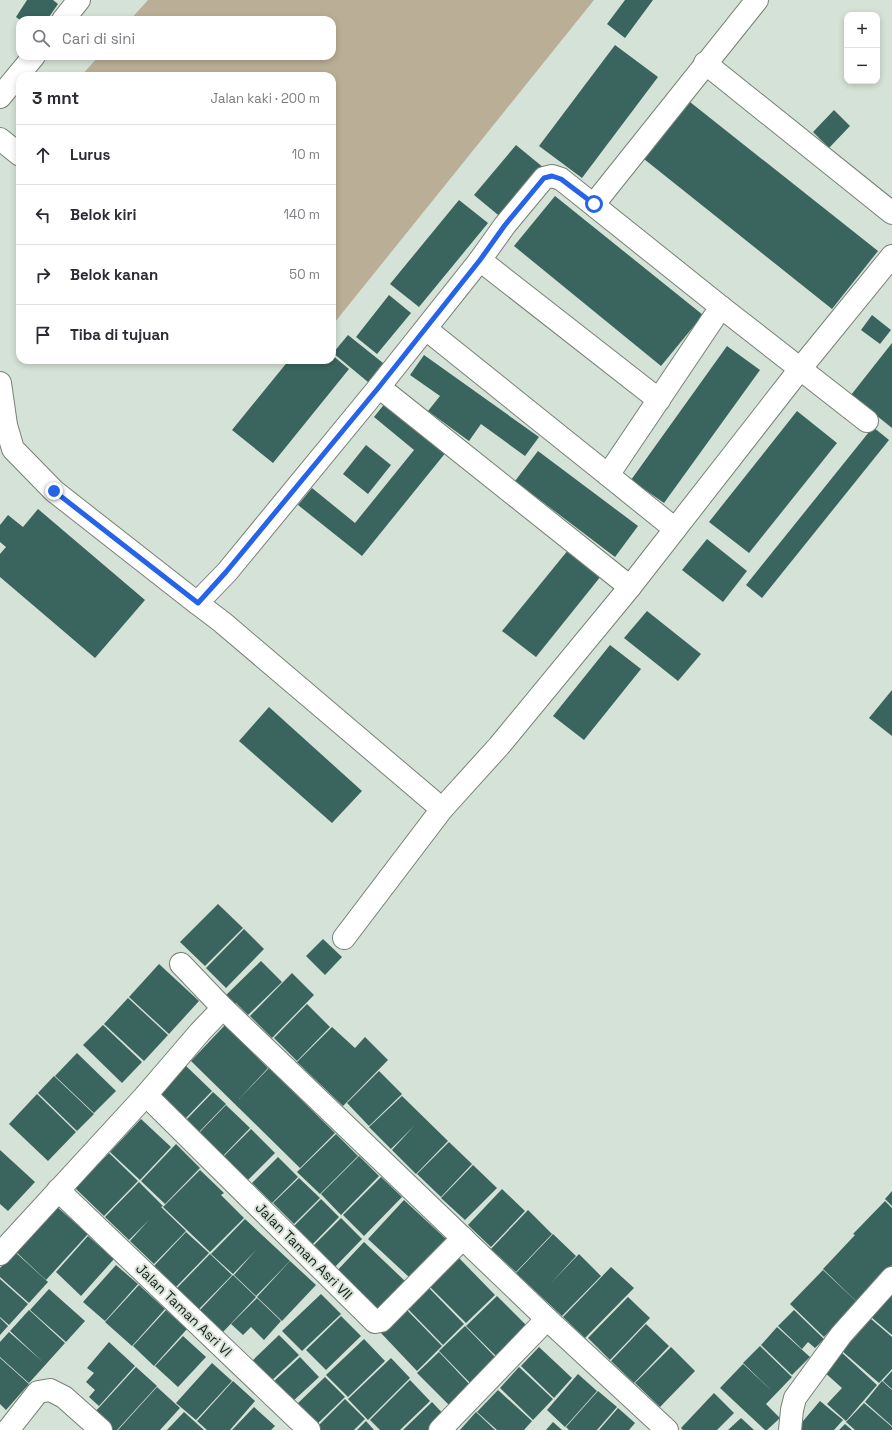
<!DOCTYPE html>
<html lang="id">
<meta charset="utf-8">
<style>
:root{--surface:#fff;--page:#f2f2f3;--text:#2b2b33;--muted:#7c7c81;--line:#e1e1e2}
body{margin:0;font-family:"Space Grotesk",sans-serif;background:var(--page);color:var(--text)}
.controls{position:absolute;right:12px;top:12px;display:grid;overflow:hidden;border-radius:8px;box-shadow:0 2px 6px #0003}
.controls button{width:36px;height:36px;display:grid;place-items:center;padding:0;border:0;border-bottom:1px solid var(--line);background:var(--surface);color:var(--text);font:20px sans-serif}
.stop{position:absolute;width:12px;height:12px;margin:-9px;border:3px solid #2563eb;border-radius:50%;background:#fff}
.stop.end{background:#2563eb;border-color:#fff;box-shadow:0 1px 4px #0008}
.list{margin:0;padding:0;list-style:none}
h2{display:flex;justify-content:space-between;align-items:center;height:52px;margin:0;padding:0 16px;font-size:17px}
h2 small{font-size:13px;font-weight:400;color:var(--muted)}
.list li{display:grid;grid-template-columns:26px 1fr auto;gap:12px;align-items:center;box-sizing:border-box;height:60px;padding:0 16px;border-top:1px solid var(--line)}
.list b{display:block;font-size:15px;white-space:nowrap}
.list em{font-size:13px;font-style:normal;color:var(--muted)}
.icon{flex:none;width:22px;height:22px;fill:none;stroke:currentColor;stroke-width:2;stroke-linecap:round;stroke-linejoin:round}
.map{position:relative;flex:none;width:892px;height:1430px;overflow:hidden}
.search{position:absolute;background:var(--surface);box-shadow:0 2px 6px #0003;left:16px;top:16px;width:320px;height:44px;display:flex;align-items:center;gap:10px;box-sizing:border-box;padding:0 14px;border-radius:12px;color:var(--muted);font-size:15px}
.panel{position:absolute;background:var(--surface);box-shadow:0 2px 6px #0003;left:16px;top:72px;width:320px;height:292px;border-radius:12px}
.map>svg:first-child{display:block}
.green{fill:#baaf96}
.building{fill:#3a655e}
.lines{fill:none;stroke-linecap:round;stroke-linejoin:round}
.minor-casing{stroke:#768177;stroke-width:24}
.minor{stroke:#fff;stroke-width:22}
.route{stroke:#2563eb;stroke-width:5}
.labels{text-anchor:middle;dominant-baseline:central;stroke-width:4;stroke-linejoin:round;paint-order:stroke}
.street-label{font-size:14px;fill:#1a1e1a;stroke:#d5e2d7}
</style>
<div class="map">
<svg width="892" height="1430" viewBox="0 0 892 1430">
<rect width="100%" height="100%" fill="#d5e2d7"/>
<path class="green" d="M148,0H594L335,322L332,320V76H81L99,56H332V20H130Z"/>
<g class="building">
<path d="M27,0H53L58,4L47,20H20L16,17Z"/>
<path d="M625,0H653L625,38L607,24Z"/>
<path d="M615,45L658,77L582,178L539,146Z"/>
<path d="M690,102L878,251L832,309L644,159Z"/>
<path d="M834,110L850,126L829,148L813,132Z"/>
<path d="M516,145L544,168L503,219L474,195Z"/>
<path d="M555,196L703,315L661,366L514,246Z"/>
<path d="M459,200L488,223L419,307L390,284Z"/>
<path d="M389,295L411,313L377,354L356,337Z"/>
<path d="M872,315L891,330L880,344L861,330Z"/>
<path d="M348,335L383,363L368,382L333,353Z"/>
<path d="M892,343V428L851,395Z"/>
<path d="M727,346L760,370L664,503L631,480Z"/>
<path d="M332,355L349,369L273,463L232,430L289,360H332Z"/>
<path d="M424,355L539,437L525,456L481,424L469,441L428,411L440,396L410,375Z"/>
<path d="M386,402L447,451L362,556L298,505L312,488L355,523L414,450L374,417Z"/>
<path d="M797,411L837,443L749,553L709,522Z"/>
<path d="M873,427L889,440L762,598L746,585Z"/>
<path d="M366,445L391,465L368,494L343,474Z"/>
<path d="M538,451L638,526L615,557L515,481Z"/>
<path d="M38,509L145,600L95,658L0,577V554L6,547L0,542V525L8,515L23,527Z"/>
<path d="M707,539L747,571L723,602L682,570Z"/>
<path d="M573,544L605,571L536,657L502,631Z"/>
<path d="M647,611L701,654L678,681L624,638Z"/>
<path d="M610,645L641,669L584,740L553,716Z"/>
<path d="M892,690V736L869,718Z"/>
<path d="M269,707L362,791L332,823L239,741Z"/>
<path d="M218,904L243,928L205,966L180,942Z"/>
<path d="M244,929L264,949L226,988L206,968Z"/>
<path d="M323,939L342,957L325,975L306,956Z"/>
<path d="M261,961L282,982L248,1015L236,1003L231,1008L222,999Z"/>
<path d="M159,964L199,1001L169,1034L129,997Z"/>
<path d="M292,973L314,995L272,1038L250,1016Z"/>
<path d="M128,998L168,1035L144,1061L104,1024Z"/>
<path d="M307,1004L330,1027L297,1061L274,1038Z"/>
<path d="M103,1025L142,1062L122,1083L83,1045Z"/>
<path d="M225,1025L268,1068L239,1099L269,1068L335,1133L300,1168L191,1061Z"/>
<path d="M332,1027L355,1048L365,1037L388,1060L343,1106L297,1062Z"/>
<path d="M77,1053L116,1091L94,1113L55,1076Z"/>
<path d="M185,1065L212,1091L185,1119L158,1093Z"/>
<path d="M379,1071L402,1094L369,1126L347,1103Z"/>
<path d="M54,1076L94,1114L77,1131L38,1093Z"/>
<path d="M213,1092L226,1104L199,1132L186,1120Z"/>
<path d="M37,1094L76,1132L48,1161L9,1124Z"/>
<path d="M402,1096L448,1141L416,1174L392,1150L414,1126L391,1149L369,1127Z"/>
<path d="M226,1105L250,1128L223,1156L199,1133Z"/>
<path d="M141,1119L171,1147L140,1180L110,1152Z"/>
<path d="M251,1129L275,1153L248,1180L224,1156Z"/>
<path d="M336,1134L358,1156L320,1194L297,1172Z"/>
<path d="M449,1142L472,1164L441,1197L417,1174Z"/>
<path d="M176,1144L200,1168L165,1204L141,1181Z"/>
<path d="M0,1150L35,1182L8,1211L0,1204Z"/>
<path d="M109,1153L138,1181L104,1216L75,1188Z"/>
<path d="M359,1156L379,1176L341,1215L321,1194Z"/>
<path d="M278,1157L298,1177L272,1203L252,1183Z"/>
<path d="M473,1165L497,1188L465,1220L441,1198Z"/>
<path d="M200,1170L224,1193L221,1195L244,1218L210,1252L163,1207Z"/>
<path d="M381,1177L402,1197L364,1236L343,1215Z"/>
<path d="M299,1178L320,1198L294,1224L273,1203Z"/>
<path d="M139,1182L163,1206L161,1207L186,1231L154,1264L130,1241L149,1220L129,1240L105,1217Z"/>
<path d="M502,1189L525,1211L491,1247L468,1225Z"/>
<path d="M892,1191V1206L885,1199Z"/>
<path d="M321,1199L339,1217L309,1248L290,1230Z"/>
<path d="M404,1200L446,1239L410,1278L368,1239Z"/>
<path d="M885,1201L892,1208V1265L857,1302L823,1269L855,1235L853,1234Z"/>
<path d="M56,1206L88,1234L46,1280L15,1251Z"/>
<path d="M528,1210L552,1234L516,1272L491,1249Z"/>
<path d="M341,1218L362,1239L331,1271L310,1249Z"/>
<path d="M245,1219L290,1261L256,1296L234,1275L256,1250L233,1274L211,1254Z"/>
<path d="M186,1232L209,1253L176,1287L154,1266Z"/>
<path d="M553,1234L576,1256L551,1283L579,1254L601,1276L562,1316L516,1273Z"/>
<path d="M88,1236L114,1259L81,1296L56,1272Z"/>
<path d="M364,1242L406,1282L377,1314L334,1274Z"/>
<path d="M15,1252L48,1282L29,1303L0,1277V1268Z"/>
<path d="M210,1254L232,1275L199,1309L177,1288Z"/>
<path d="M459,1258L495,1295L466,1323L430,1287Z"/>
<path d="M290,1261L316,1285L282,1321L257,1297Z"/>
<path d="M116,1265L138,1284L105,1321L83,1302Z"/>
<path d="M611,1267L634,1288L585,1338L563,1317Z"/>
<path d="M823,1270L857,1302L824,1337L790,1304Z"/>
<path d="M233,1275L256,1297L223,1332L200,1310Z"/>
<path d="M0,1279L28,1304L9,1325L0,1317Z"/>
<path d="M139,1285L165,1309L132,1346L105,1322Z"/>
<path d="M428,1287L464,1324L443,1345L407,1308Z"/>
<path d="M49,1289L85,1321L66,1342L30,1310Z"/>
<path d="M321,1294L341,1314L302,1351L282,1331Z"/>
<path d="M892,1294V1335L871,1317Z"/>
<path d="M497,1296L531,1330L500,1360L466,1326Z"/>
<path d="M628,1297L650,1318L610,1360L588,1338Z"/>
<path d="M257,1298L281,1321L264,1340L251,1327L243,1335L231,1324Z"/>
<path d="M406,1309L442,1346L417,1371L381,1333Z"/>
<path d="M29,1310L65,1343L29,1383L0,1357V1342L9,1332L43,1362L10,1331Z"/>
<path d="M166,1310L187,1329L154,1366L133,1346Z"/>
<path d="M794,1310L824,1339L815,1348L808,1342L802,1349L778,1326Z"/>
<path d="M341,1316L361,1336L326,1370L306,1350Z"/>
<path d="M0,1318L8,1326L0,1335Z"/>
<path d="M871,1319L892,1337V1369L879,1383L842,1351Z"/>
<path d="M646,1324L669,1346L634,1383L611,1361Z"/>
<path d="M465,1326L500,1362L474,1387L439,1351Z"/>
<path d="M777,1327L810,1357L792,1375L761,1345Z"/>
<path d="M279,1335L299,1355L270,1382L251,1362Z"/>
<path d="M183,1336L206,1357L178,1387L155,1366Z"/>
<path d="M364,1339L385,1361L348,1397L326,1375Z"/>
<path d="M109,1342L135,1366L99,1406L89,1397L95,1390L86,1382L94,1373L87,1368Z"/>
<path d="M760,1346L792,1377L766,1404L780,1418L767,1430H765L720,1388L743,1364L772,1391L743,1363Z"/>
<path d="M539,1347L572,1378L554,1398L521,1366Z"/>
<path d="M671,1347L695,1371L660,1407L635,1383Z"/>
<path d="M840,1351L877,1385L846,1421L827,1404L842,1388L823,1371Z"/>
<path d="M439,1352L473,1388L452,1408L417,1373Z"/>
<path d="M300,1357L319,1377L291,1403L272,1383Z"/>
<path d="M0,1358L29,1384L6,1410L0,1404Z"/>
<path d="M391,1358L410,1378L368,1420L348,1399Z"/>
<path d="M212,1363L232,1381L196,1420L176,1403Z"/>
<path d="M136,1367L157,1386L117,1430H112L94,1413Z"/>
<path d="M519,1367L553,1399L533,1420L500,1388Z"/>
<path d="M892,1371V1389L883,1381Z"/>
<path d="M578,1374L597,1391L565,1427L547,1410Z"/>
<path d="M325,1377L345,1397L315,1426L295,1406Z"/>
<path d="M410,1380L430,1401L400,1430H380L370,1420Z"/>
<path d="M233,1381L255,1401L230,1430H207L197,1421Z"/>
<path d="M882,1381L892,1390V1426L865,1402Z"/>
<path d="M157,1387L180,1408L160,1430H118Z"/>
<path d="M498,1390L532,1421L524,1430H497L477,1412Z"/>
<path d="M598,1391L617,1407L597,1430H569L566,1427Z"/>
<path d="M714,1393L734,1413L717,1430H683L681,1428Z"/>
<path d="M345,1399L365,1419L354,1430H318L316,1428Z"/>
<path d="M820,1401L843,1420L834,1430H801L798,1427Z"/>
<path d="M432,1402L448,1419L437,1430H403Z"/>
<path d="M864,1403L892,1427V1430H855L846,1422Z"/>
<path d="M254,1407L275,1426L271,1430H232Z"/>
<path d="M618,1408L635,1423L629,1430H599Z"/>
<path d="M184,1412L204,1430H167Z"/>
<path d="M476,1412L495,1430H460Z"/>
<path d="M741,1418L754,1430H728Z"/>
<path d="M366,1421L374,1430H357Z"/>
<path d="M553,1422L562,1430H546Z"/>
<path d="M845,1424L852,1430H839Z"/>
</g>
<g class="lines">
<g class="minor-casing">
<g id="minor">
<path d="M63,20L79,0"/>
<path d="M705,63L892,213"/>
<path d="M0,97L34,56"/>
<path d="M0,139L20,155"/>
<path d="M594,204L757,0"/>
<path d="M480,260L659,400"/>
<path d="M426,329L608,475L721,307"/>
<path d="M0,383L6,425L13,449L54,491L197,603"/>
<path d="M379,387L630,587L800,369L892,256"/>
<path d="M608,475L675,529"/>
<path d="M630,587L499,746L442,809L222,622L197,603L227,572L379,387L480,260L505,225L544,178L552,176L561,179L721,307L867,421"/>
<path d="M344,938L442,809"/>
<path d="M181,964L223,1008"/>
<path d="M146,1095L375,1322L381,1321L463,1238"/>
<path d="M58,1190L309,1430"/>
<path d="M0,1254L146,1095L200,1032L223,1008L547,1319L667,1430"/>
<path d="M8,1430L38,1392L50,1390L64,1397L101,1430"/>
<path d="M440,1430L547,1319"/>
<path d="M790,1430L792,1410L795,1398L841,1335L892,1278"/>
</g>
</g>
<use href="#minor" class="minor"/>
</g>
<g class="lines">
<path class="route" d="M54,491L198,603L226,572L379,387L480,260L505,225L544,178L552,176L561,179L594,204"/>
</g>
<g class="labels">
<g class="street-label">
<text transform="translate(304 1251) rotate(45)">Jalan Taman Asri VII</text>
<text transform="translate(184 1310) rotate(44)">Jalan Taman Asri VI</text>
</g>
</g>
</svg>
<div class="controls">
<button>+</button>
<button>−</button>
</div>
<div class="stop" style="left:594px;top:204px"></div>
<div class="stop end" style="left:54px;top:491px"></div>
<div class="search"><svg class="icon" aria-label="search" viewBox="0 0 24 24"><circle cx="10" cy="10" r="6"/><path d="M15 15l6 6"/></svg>Cari di sini</div>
<section class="panel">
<h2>3 mnt<small>Jalan kaki · 200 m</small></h2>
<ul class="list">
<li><svg class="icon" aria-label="ahead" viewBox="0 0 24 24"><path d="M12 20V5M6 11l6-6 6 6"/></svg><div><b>Lurus</b></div><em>10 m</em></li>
<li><svg class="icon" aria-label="left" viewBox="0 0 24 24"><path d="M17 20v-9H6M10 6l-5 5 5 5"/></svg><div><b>Belok kiri</b></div><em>140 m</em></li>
<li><svg class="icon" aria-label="right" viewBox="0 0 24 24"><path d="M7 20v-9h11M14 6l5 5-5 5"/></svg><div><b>Belok kanan</b></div><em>50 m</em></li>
<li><svg class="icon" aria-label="arrive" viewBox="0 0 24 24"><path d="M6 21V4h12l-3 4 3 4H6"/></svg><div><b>Tiba di tujuan</b></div></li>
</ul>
</section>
</div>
